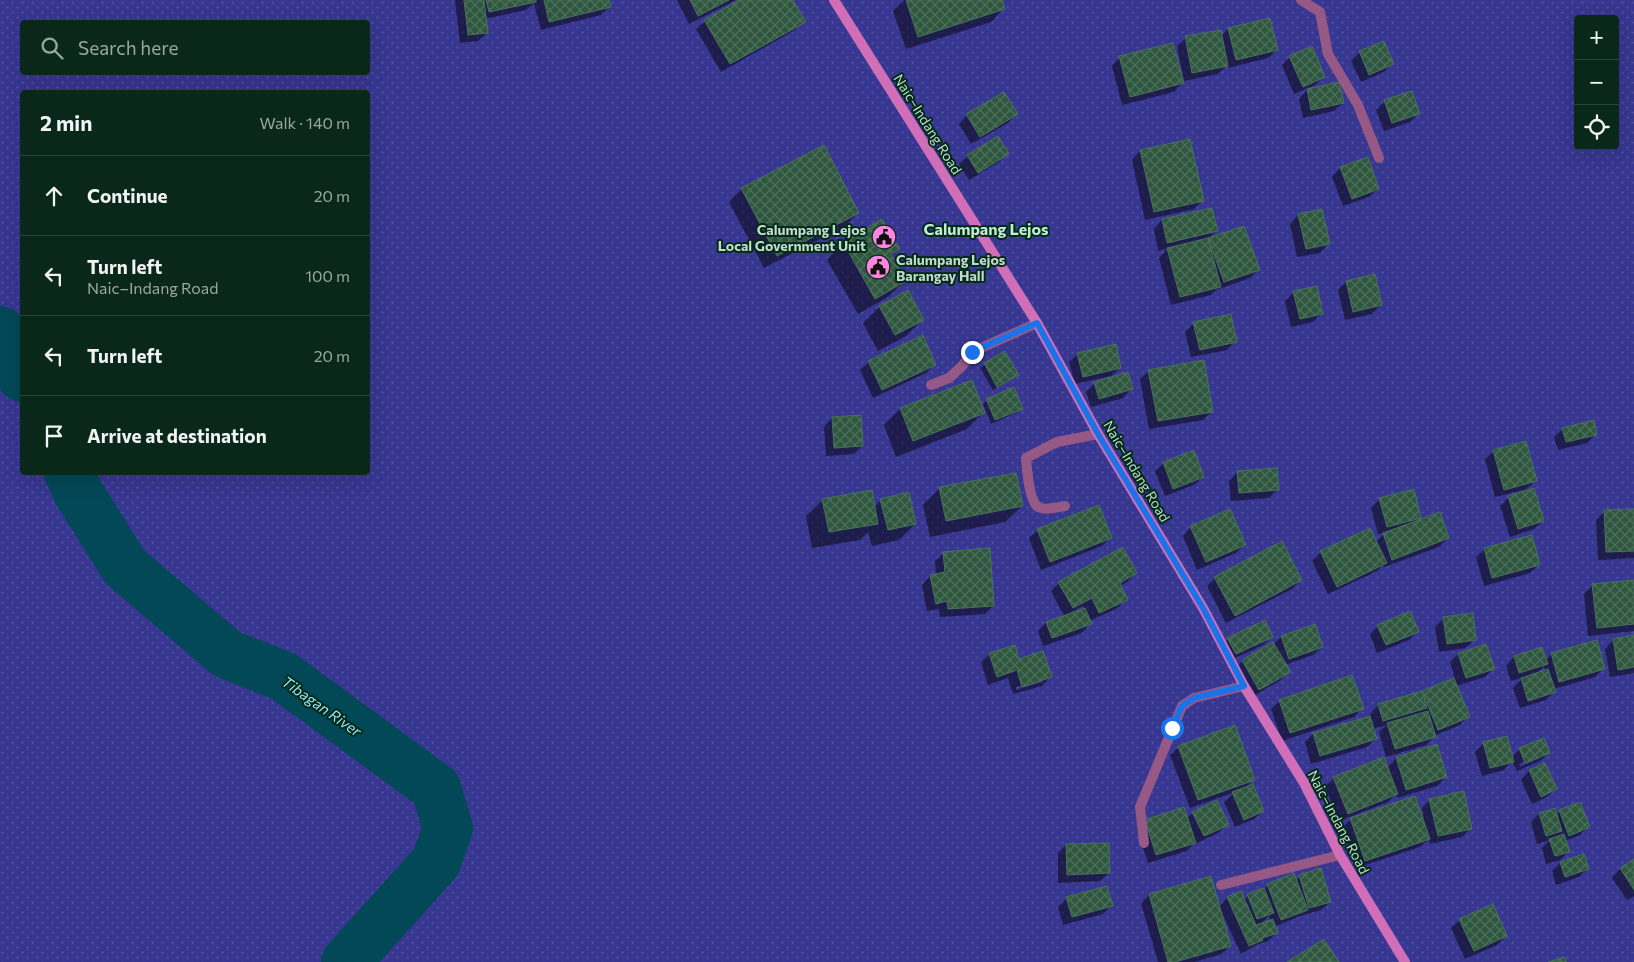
<!DOCTYPE html>
<meta charset="utf-8">
<style>
:root{--surface:#092819;--page:#123022;--text:#f1f3f6;--muted:#99a6a2;--line:#294438}
body{margin:0;font-family:Commissioner,sans-serif;background:var(--page);color:var(--text)}
.controls{position:absolute;right:15px;top:15px;display:grid;overflow:hidden;border-radius:5px;box-shadow:0 5px 20px #0002}
.controls button{width:45px;height:45px;display:grid;place-items:center;padding:0;border:0;border-bottom:1px solid var(--line);background:var(--surface);color:var(--text);font:25px sans-serif}
.stop{position:absolute;width:15px;height:15px;margin:-11px;border:4px solid #1a73e8;border-radius:50%;background:#fff}
.stop.end{background:#1a73e8;border-color:#fff;box-shadow:0 1px 5px #0008}
.list{margin:0;padding:0;list-style:none}
h2{display:flex;justify-content:space-between;align-items:center;height:65px;margin:0;padding:0 20px;font-size:21px}
h2 small{font-size:16px;font-weight:400;color:var(--muted)}
.list li{display:grid;grid-template-columns:32px 1fr auto;gap:15px;align-items:center;box-sizing:border-box;height:80px;padding:0 20px;border-top:1px solid var(--line)}
.list b{display:block;font-size:19px;white-space:nowrap}
.list p{margin:0;font-size:16px;white-space:nowrap;color:var(--muted)}
.list em{font-size:16px;font-style:normal;color:var(--muted)}
.icon{flex:none;width:28px;height:28px;fill:none;stroke:currentColor;stroke-width:2;stroke-linecap:round;stroke-linejoin:round}
.map{position:relative;flex:none;width:1634px;height:962px;overflow:hidden}
.search{position:absolute;background:var(--surface);box-shadow:0 5px 20px #0002;left:20px;top:20px;width:350px;height:55px;display:flex;align-items:center;gap:12px;box-sizing:border-box;padding:0 18px;border-radius:5px;color:var(--muted);font-size:19px}
.panel{position:absolute;background:var(--surface);box-shadow:0 5px 20px #0002;left:20px;top:90px;width:350px;height:385px;border-radius:5px}
.map>svg:first-child{display:block}
.grass{fill:url(#grass-dots);fill-rule:evenodd}
.shadow{fill:#0007;fill-rule:evenodd}
.lines{fill:none;stroke-linecap:round;stroke-linejoin:round}
.river{stroke:#034857;stroke-width:50}
.building{fill:url(#building-cross-hatch);stroke:#487159}
.service{stroke:#965985;stroke-width:10}
.minor{stroke:#965985;stroke-width:10}
.secondary{stroke:#d16eb8;stroke-width:10}
.route{stroke:#1a73e8;stroke-width:6}
.labels{text-anchor:middle;dominant-baseline:central;stroke-width:4;stroke-linejoin:round;paint-order:stroke}
.street-label{font-size:14px;fill:#c3d9cb;stroke:#012b18}
.poi-label{font-size:14px;font-weight:bold;fill:#c3d9cb;stroke:#012b18;text-anchor:end}
.water-label{font-size:15px;font-style:italic;fill:#97e0f4;stroke:#012b18}
.quarter-label{font-size:16px;font-weight:bold;fill:#c0ecd1;stroke:#012b18}
</style>
<div class="map">
<svg width="1634" height="962" viewBox="0 0 1634 962">
<defs>
<pattern id="grass-dots" width="8" height="8" patternUnits="userSpaceOnUse" patternTransform="scale(1.25)"><rect width="8" height="8" fill="#373690"/><path d="M2 2h.1M6 6h.1" fill="none" stroke="#52529e" stroke-width="1.8" stroke-linecap="round"/></pattern>
<pattern id="building-cross-hatch" width="8" height="8" patternUnits="userSpaceOnUse" patternTransform="scale(1.25)"><rect width="8" height="8" fill="#2f5740"/><path d="M0 0l8 8M0 8l8-8" fill="none" stroke="#4c6f5a"/></pattern>
</defs>
<rect width="100%" height="100%" fill="#0c3621"/>
<path class="grass" d="M0,0H1634V962H0ZM1578,19H1615V146H1578ZM22,22H368V72H22ZM22,92H368V472H22Z"/>
<g class="shadow">
<path d="M455,0H608L610,6L601,15L541,30L534,3L526,10L485,19L487,33L478,41L460,43Z"/>
<path d="M677,0H736L689,24Z"/>
<path d="M742,0H792L804,22L795,30L721,72L696,29L705,21Z"/>
<path d="M904,0H1001L1003,9L991,22L906,49L893,11Z"/>
<path d="M1269,19L1277,50L1268,58L1228,68L1227,65L1218,74L1184,81L1177,46L1186,38L1221,36L1228,29Z"/>
<path d="M1360,52L1392,64L1384,72L1361,82L1351,61Z"/>
<path d="M1120,57L1182,83L1174,92L1122,105L1112,66Z"/>
<path d="M1290,57L1324,76L1315,85L1294,94L1282,65Z"/>
<path d="M1338,84L1343,103L1334,111L1303,118L1299,99L1307,90Z"/>
<path d="M1385,101L1419,114L1410,122L1384,131L1376,110Z"/>
<path d="M1016,114L1008,123L971,144L959,124L967,115Z"/>
<path d="M1189,141L1202,201L1194,209L1145,220L1132,160L1140,151Z"/>
<path d="M1007,154L999,162L969,180L959,164L968,156Z"/>
<path d="M1367,159L1378,189L1369,197L1343,206L1332,177L1340,168Z"/>
<path d="M742,189L858,213L845,226L764,268L729,202Z"/>
<path d="M1298,215L1328,244L1320,253L1297,257L1290,224Z"/>
<path d="M1162,220L1216,231L1208,239L1258,270L1250,278L1216,290L1211,295L1171,305L1159,258L1168,248L1158,251L1154,229Z"/>
<path d="M882,221L898,249L891,257L905,281L888,297L858,314L827,260L843,243Z"/>
<path d="M1346,282L1381,305L1372,314L1345,320L1338,290Z"/>
<path d="M907,292L923,319L906,336L878,351L863,323L879,307Z"/>
<path d="M1294,292L1322,313L1313,322L1291,327L1285,301Z"/>
<path d="M1194,323L1235,341L1227,350L1191,357L1185,332Z"/>
<path d="M1004,353L1017,375L993,390L980,368Z"/>
<path d="M1078,354L1120,368L1111,376L1075,384L1069,362Z"/>
<path d="M869,362L935,364L926,373L873,398L860,370Z"/>
<path d="M1149,371L1212,411L1203,420L1149,429L1140,379Z"/>
<path d="M971,382L983,413L967,429L896,457L884,425L900,409Z"/>
<path d="M1095,383L1131,389L1123,398L1091,407L1086,392Z"/>
<path d="M987,400L1022,408L1018,412L991,424L983,404Z"/>
<path d="M832,418L862,446L854,454L826,456L824,427Z"/>
<path d="M1563,429L1596,434L1587,443L1558,450L1554,437Z"/>
<path d="M1494,451L1536,480L1527,489L1495,497L1485,459Z"/>
<path d="M1164,463L1203,477L1194,485L1165,496L1155,471Z"/>
<path d="M1238,472L1277,490L1269,498L1231,501L1229,481Z"/>
<path d="M940,488L1022,506L1005,522L930,537L923,505Z"/>
<path d="M1509,497L1543,521L1534,529L1510,537L1500,506Z"/>
<path d="M1380,499L1420,518L1415,522L1448,538L1439,547L1384,567L1383,565L1377,571L1328,594L1312,561L1321,552L1376,542L1385,533L1378,534L1371,508Z"/>
<path d="M823,500L874,508L881,500L915,524L899,540L872,546L868,532L860,540L812,548L806,516Z"/>
<path d="M1634,510V558L1598,560L1596,520L1605,511Z"/>
<path d="M1191,527L1244,545L1236,553L1197,570L1183,536Z"/>
<path d="M1038,530L1110,538L1102,546L1041,570L1029,538Z"/>
<path d="M1485,549L1539,565L1530,573L1484,586L1476,557Z"/>
<path d="M944,553L993,606L985,614L940,617L939,609L927,611L922,585L930,576L936,575L935,561Z"/>
<path d="M1136,573L1127,582L1120,586L1126,599L1118,608L1089,621L1090,624L1082,633L1043,646L1038,631L1046,623L1064,616L1051,591L1059,583ZM1083,606L1085,609L1068,615V614Z"/>
<path d="M1215,578L1301,580L1292,589L1226,623L1207,586Z"/>
<path d="M1634,582V631L1588,636L1584,594L1592,586Z"/>
<path d="M1444,618L1475,639L1466,648L1439,652L1435,627Z"/>
<path d="M1314,626L1322,647L1313,655L1285,665L1289,671L1281,680L1250,698L1234,670L1242,661L1273,645L1281,637Z"/>
<path d="M1378,626L1417,632L1409,640L1377,653L1370,634Z"/>
<path d="M1272,636L1263,645L1227,662L1220,648L1228,639Z"/>
<path d="M1634,636V673L1610,677L1605,649L1613,640Z"/>
<path d="M1596,642L1604,668L1595,677L1554,689V692L1546,700L1520,708L1513,688L1524,677L1511,681L1506,666L1514,657L1545,661L1551,654ZM1544,666L1545,671L1535,675Z"/>
<path d="M990,654L1019,660L1050,677L1042,686L1013,694L1008,678L988,685L981,662ZM1042,679V682L1016,690V687Z"/>
<path d="M1458,654L1493,669L1485,677L1456,686L1468,716L1460,725L1434,736V737L1426,745L1386,757L1379,732L1387,725L1373,729L1376,739L1367,747L1311,764L1305,742L1313,734L1371,717L1370,714L1378,705L1422,692L1455,679L1450,662Z"/>
<path d="M1280,701L1362,708L1354,717L1282,741L1271,709Z"/>
<path d="M1484,743L1511,758L1520,749L1549,753L1540,761L1517,771L1512,761L1504,770L1482,776L1475,752ZM1540,756V758L1520,767L1519,764Z"/>
<path d="M1436,746L1446,777L1437,786L1397,798L1396,794L1388,802L1339,821L1325,787L1334,778L1387,768L1396,758Z"/>
<path d="M1179,747L1254,779L1245,788L1263,811L1254,819L1235,827L1224,802L1235,792L1190,808L1170,755Z"/>
<path d="M1544,764L1556,789L1547,797L1532,804L1521,780L1529,771Z"/>
<path d="M1430,800L1471,828L1462,837L1430,844L1429,839L1420,847L1356,868L1342,828L1351,819L1423,820H1424L1422,808Z"/>
<path d="M1560,811L1589,826L1580,835L1565,841L1568,852L1560,860L1546,864L1542,848L1550,840L1537,844L1531,822L1539,814L1556,815Z"/>
<path d="M1193,813L1227,824L1218,833L1195,844L1194,843L1187,851L1148,863L1137,829L1145,821L1187,818Z"/>
<path d="M1066,845L1109,873L1100,881L1058,883V853Z"/>
<path d="M1634,861V896L1627,900L1612,878L1620,869Z"/>
<path d="M1560,863L1587,869L1579,877L1556,885L1552,871Z"/>
<path d="M1300,876L1330,902L1321,910L1300,916L1274,927L1276,933L1268,941L1256,945L1241,954L1223,915L1221,916L1230,946L1222,954L1194,962H1158L1141,903L1149,895L1219,907L1227,898L1240,892L1244,900L1248,896L1263,890L1268,885L1296,880ZM1269,916L1270,921L1260,925Z"/>
<path d="M1067,898L1111,906L1103,914L1063,925L1058,907Z"/>
<path d="M1460,920L1506,936L1497,945L1465,959L1451,928Z"/>
</g>
<g class="lines">
<g class="river">
<path d="M0,331L22,377"/>
<path d="M69,472L78,492L125,567L227,654L283,676L436,788L448,828L436,862L346,962"/>
</g>
</g>
<g class="building">
<path d="M464,0H484L488,33L468,35Z"/>
<path d="M486,0H536V2L489,12Z"/>
<path d="M544,0H609L611,7L549,22Z"/>
<path d="M690,0H729L698,16Z"/>
<path d="M739,0H793L806,22L730,64L704,20Z"/>
<path d="M906,0H1002L1005,9L918,37Z"/>
<path d="M1270,18L1278,50L1236,60L1228,28Z"/>
<path d="M1221,30L1228,66L1192,73L1185,36Z"/>
<path d="M1384,41L1394,64L1369,75L1359,51Z"/>
<path d="M1173,43L1184,83L1130,97L1119,56Z"/>
<path d="M1312,46L1325,77L1303,87L1289,56Z"/>
<path d="M1339,82L1344,103L1311,110L1307,89Z"/>
<path d="M1412,91L1420,114L1392,123L1384,100Z"/>
<path d="M1004,92L1018,114L980,137L966,114Z"/>
<path d="M998,136L1009,154L978,173L967,155Z"/>
<path d="M1190,139L1204,201L1154,212L1140,150Z"/>
<path d="M824,145L859,213L777,256L741,188Z"/>
<path d="M1368,157L1379,189L1352,199L1340,167Z"/>
<path d="M1212,208L1218,231L1167,243L1162,219Z"/>
<path d="M1322,209L1330,244L1306,249L1298,214Z"/>
<path d="M882,219L900,249L891,254L906,281L875,299L843,242Z"/>
<path d="M1244,226L1260,270L1224,282L1208,238Z"/>
<path d="M1208,238L1221,287L1180,297L1167,248Z"/>
<path d="M1375,274L1382,305L1353,312L1346,281Z"/>
<path d="M1317,286L1323,314L1300,319L1293,291Z"/>
<path d="M908,290L924,320L895,335L879,306Z"/>
<path d="M1231,314L1237,342L1200,350L1193,322Z"/>
<path d="M923,335L936,365L882,390L868,361Z"/>
<path d="M1116,344L1121,368L1083,377L1077,353Z"/>
<path d="M1005,351L1019,375L997,387L984,363Z"/>
<path d="M1204,360L1213,412L1158,421L1148,370Z"/>
<path d="M1128,372L1133,389L1099,399L1094,382Z"/>
<path d="M972,380L985,413L913,441L900,408Z"/>
<path d="M1014,387L1023,409L995,420L986,399Z"/>
<path d="M861,415L863,446L834,448L832,417Z"/>
<path d="M1594,420L1597,435L1566,442L1562,428Z"/>
<path d="M1526,441L1537,481L1504,490L1493,450Z"/>
<path d="M1194,450L1204,477L1173,489L1163,462Z"/>
<path d="M1277,468L1279,490L1239,493L1237,471Z"/>
<path d="M1016,473L1023,506L946,521L939,487Z"/>
<path d="M1534,488L1544,521L1518,529L1508,496Z"/>
<path d="M1414,489L1421,518L1387,527L1379,498Z"/>
<path d="M872,490L878,524L829,532L822,499Z"/>
<path d="M909,492L916,524L888,530L880,499Z"/>
<path d="M1099,505L1112,538L1050,562L1037,529Z"/>
<path d="M1230,509L1246,545L1206,562L1190,526Z"/>
<path d="M1634,509V551L1606,552L1604,510Z"/>
<path d="M1440,512L1449,538L1392,560L1383,533Z"/>
<path d="M1370,528L1387,563L1337,587L1320,551Z"/>
<path d="M1532,535L1540,565L1492,578L1484,548Z"/>
<path d="M1282,541L1302,580L1235,616L1214,577Z"/>
<path d="M1123,547L1137,573L1120,583L1128,600L1099,613L1092,598L1073,608L1058,582Z"/>
<path d="M990,548L994,606L948,609L947,601L936,604L930,575L945,572L943,552Z"/>
<path d="M1634,580V624L1597,628L1592,584Z"/>
<path d="M1085,608L1092,624L1052,638L1046,622Z"/>
<path d="M1410,611L1419,632L1386,645L1377,625Z"/>
<path d="M1473,613L1476,640L1447,644L1443,617Z"/>
<path d="M1265,620L1273,637L1236,654L1227,638Z"/>
<path d="M1315,624L1323,647L1289,659L1281,636Z"/>
<path d="M1634,635V667L1618,670L1613,639Z"/>
<path d="M1597,640L1605,669L1559,682L1551,653Z"/>
<path d="M1273,642L1291,672L1259,690L1242,660Z"/>
<path d="M1486,644L1495,669L1466,678L1458,653Z"/>
<path d="M1015,645L1019,659L1043,651L1052,677L1022,687L1017,670L997,677L989,653Z"/>
<path d="M1542,647L1548,664L1519,673L1514,656Z"/>
<path d="M1548,669L1556,692L1528,701L1521,678Z"/>
<path d="M1352,675L1364,709L1290,733L1279,700Z"/>
<path d="M1454,678L1470,717L1438,730L1422,691Z"/>
<path d="M1422,691L1427,708L1383,721L1378,704Z"/>
<path d="M1428,711L1436,737L1395,749L1387,723Z"/>
<path d="M1370,716L1377,739L1320,756L1313,733Z"/>
<path d="M1235,725L1255,780L1198,800L1178,746Z"/>
<path d="M1507,736L1514,762L1490,768L1483,742Z"/>
<path d="M1544,738L1550,753L1525,763L1519,748Z"/>
<path d="M1437,744L1447,777L1406,790L1396,757Z"/>
<path d="M1384,757L1398,794L1348,814L1333,777Z"/>
<path d="M1545,763L1557,789L1541,797L1529,770Z"/>
<path d="M1253,784L1264,811L1244,820L1232,792Z"/>
<path d="M1464,791L1472,829L1438,836L1429,799Z"/>
<path d="M1415,796L1430,839L1365,861L1350,818Z"/>
<path d="M1217,800L1229,825L1204,836L1192,812Z"/>
<path d="M1580,802L1590,827L1569,836L1559,810Z"/>
<path d="M1184,807L1196,843L1156,855L1145,820Z"/>
<path d="M1555,808L1562,831L1546,836L1539,813Z"/>
<path d="M1564,834L1570,852L1555,856L1549,839Z"/>
<path d="M1109,843L1110,873L1067,875L1066,844Z"/>
<path d="M1584,854L1589,869L1565,877L1560,862Z"/>
<path d="M1634,859V890L1620,868Z"/>
<path d="M1321,868L1331,902L1309,908L1299,875Z"/>
<path d="M1294,873L1308,910L1281,920L1267,884Z"/>
<path d="M1211,876L1231,946L1175,962H1168L1149,894Z"/>
<path d="M1107,886L1113,906L1072,917L1066,897Z"/>
<path d="M1264,888L1274,913L1257,919L1247,894Z"/>
<path d="M1241,891L1256,925L1273,919L1278,933L1262,938L1263,940L1249,946L1227,897Z"/>
<path d="M1493,904L1507,936L1474,951L1459,919Z"/>
<path d="M1324,939L1339,962H1287Z"/>
<path d="M1565,957L1566,962H1548Z"/>
</g>
<g class="lines">
<g class="service">
<path d="M931,385L949,378L962,366L972,352L1037,323"/>
<path d="M1065,506C1058,507 1045,511 1038,507C1029,501 1027,469 1026,458L1057,442L1098,434"/>
<path d="M1221,885L1340,855"/>
</g>
<g class="minor">
<path d="M1301,0L1320,12L1328,54L1358,105L1379,158"/>
<path d="M1144,843L1140,807L1182,706L1194,698L1244,686"/>
</g>
<path class="secondary" d="M834,0L1037,323L1098,434L1203,608L1244,686L1304,783L1340,855L1405,962"/>
</g>
<g class="lines">
<path class="route" d="M972,352L1037,323L1098,434L1203,608L1244,686L1194,698L1182,706L1172,728"/>
</g>
<defs>
<g id="civic-disc" transform="scale(1.25)"><circle r="9.5" fill="#fe85e0" stroke="#012b18"/><path d="M-.6-6.5H3V-4.5H.6V-3L4-1V1h2V6H-6V1h2V-1L-.6-3ZM-1.2 2.5V6h2.4V2.5Z" fill="#111"/></g>
</defs>
<g fill-rule="evenodd">
<use href="#civic-disc" x="884" y="237"/>
<use href="#civic-disc" x="878" y="267"/>
</g>
<g class="labels">
<g class="street-label">
<text transform="translate(928 124) rotate(58)">Naic–Indang Road</text>
<text transform="translate(1137 471) rotate(59)">Naic–Indang Road</text>
<text transform="translate(1339 822) rotate(62)">Naic–Indang Road</text>
</g>
<g class="poi-label">
<text x="866" y="229">Calumpang Lejos<tspan x="866" dy="16">Local Government Unit</tspan></text>
<text x="896" y="259" text-anchor="start">Calumpang Lejos<tspan x="896" dy="16">Barangay Hall</tspan></text>
</g>
<g class="water-label">
<text transform="translate(322 706) rotate(35)">Tibagan River</text>
</g>
<g class="quarter-label">
<text x="986" y="228">Calumpang Lejos</text>
</g>
</g>
</svg>
<div class="controls">
<button>+</button>
<button>−</button>
<button><svg class="icon" aria-label="locate" viewBox="0 0 24 24"><circle cx="12" cy="12" r="6"/><path d="M12 2v4M12 18v4M2 12h4M18 12h4"/></svg></button>
</div>
<div class="stop" style="left:1172px;top:728px"></div>
<div class="stop end" style="left:972px;top:352px"></div>
<div class="search"><svg class="icon" aria-label="search" viewBox="0 0 24 24"><circle cx="10" cy="10" r="6"/><path d="M15 15l6 6"/></svg>Search here</div>
<section class="panel">
<h2>2 min<small>Walk · 140 m</small></h2>
<ul class="list">
<li><svg class="icon" aria-label="ahead" viewBox="0 0 24 24"><path d="M12 20V5M6 11l6-6 6 6"/></svg><div><b>Continue</b></div><em>20 m</em></li>
<li><svg class="icon" aria-label="left" viewBox="0 0 24 24"><path d="M17 20v-9H6M10 6l-5 5 5 5"/></svg><div><b>Turn left</b><p>Naic–Indang Road</p></div><em>100 m</em></li>
<li><svg class="icon" aria-label="left" viewBox="0 0 24 24"><path d="M17 20v-9H6M10 6l-5 5 5 5"/></svg><div><b>Turn left</b></div><em>20 m</em></li>
<li><svg class="icon" aria-label="arrive" viewBox="0 0 24 24"><path d="M6 21V4h12l-3 4 3 4H6"/></svg><div><b>Arrive at destination</b></div></li>
</ul>
</section>
</div>
